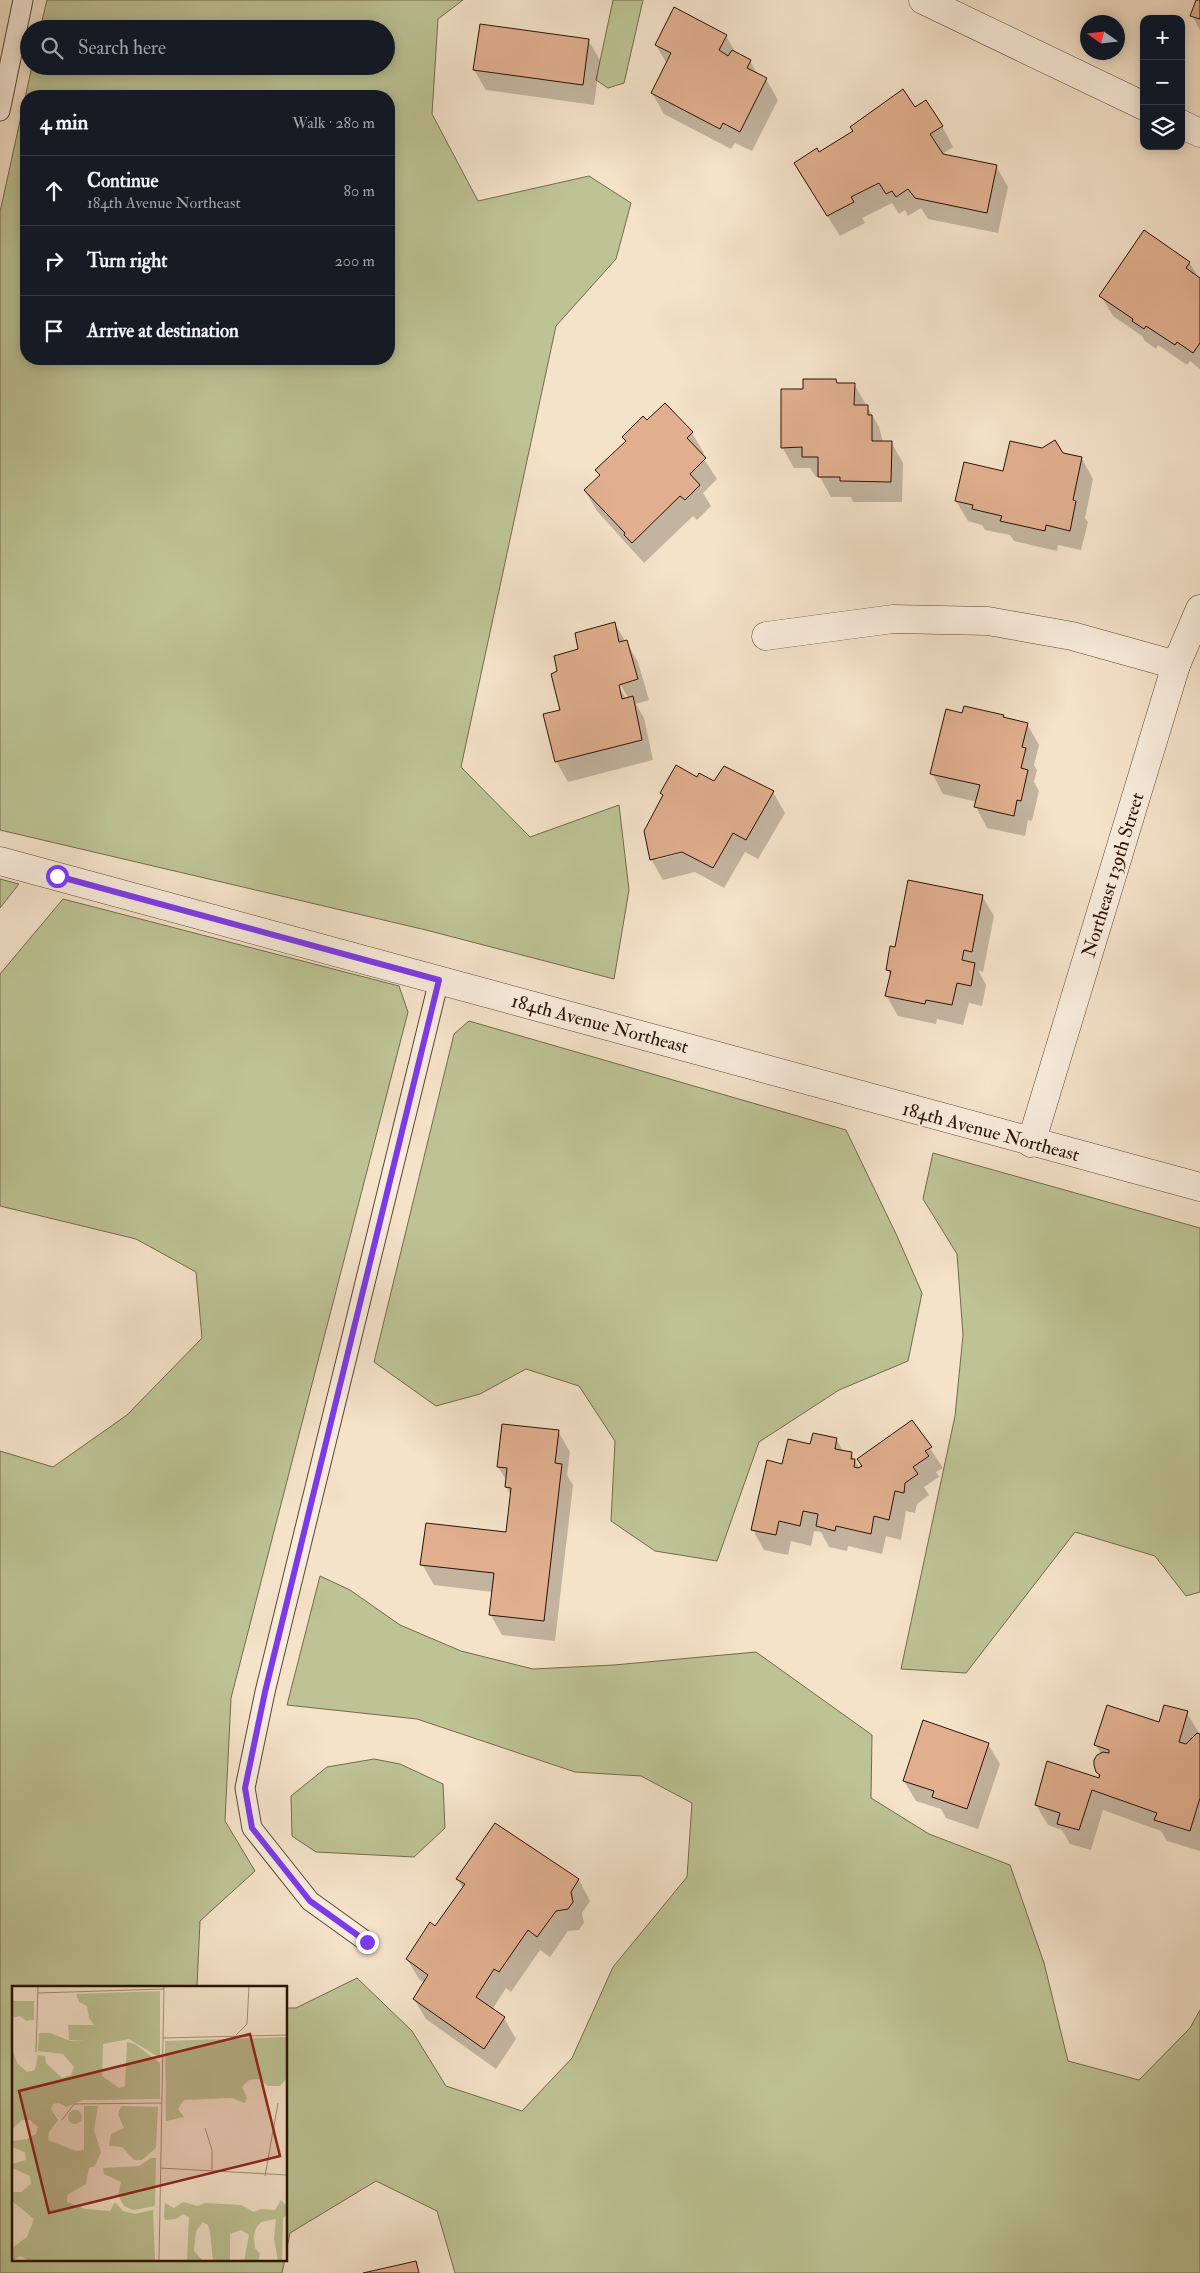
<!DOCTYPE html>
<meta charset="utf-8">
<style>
:root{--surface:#171b24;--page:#242831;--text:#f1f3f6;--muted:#9ea1a6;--line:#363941}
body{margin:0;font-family:"IM FELL Double Pica",serif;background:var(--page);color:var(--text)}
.controls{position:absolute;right:15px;top:15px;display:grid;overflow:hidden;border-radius:10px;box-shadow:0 2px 12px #0003}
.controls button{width:45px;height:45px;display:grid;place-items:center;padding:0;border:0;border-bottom:1px solid var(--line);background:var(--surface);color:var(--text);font:25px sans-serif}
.compass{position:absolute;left:1080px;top:15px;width:45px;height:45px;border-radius:50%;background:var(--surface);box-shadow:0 2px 12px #0003;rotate:284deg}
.stop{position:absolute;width:15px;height:15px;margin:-11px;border:4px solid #7c3aed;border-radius:50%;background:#fff}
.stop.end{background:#7c3aed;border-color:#fff;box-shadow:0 1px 5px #0008}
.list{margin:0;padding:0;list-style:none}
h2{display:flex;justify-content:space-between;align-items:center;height:65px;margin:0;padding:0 20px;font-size:21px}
h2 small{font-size:16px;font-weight:400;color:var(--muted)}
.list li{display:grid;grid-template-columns:32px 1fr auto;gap:15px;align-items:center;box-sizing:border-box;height:70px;padding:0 20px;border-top:1px solid var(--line)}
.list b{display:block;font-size:19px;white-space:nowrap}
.list p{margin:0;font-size:16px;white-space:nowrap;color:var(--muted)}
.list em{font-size:16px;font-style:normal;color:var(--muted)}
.icon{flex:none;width:28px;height:28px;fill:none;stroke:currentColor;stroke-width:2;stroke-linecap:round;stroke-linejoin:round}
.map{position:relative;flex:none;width:1200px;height:2273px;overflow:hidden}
.search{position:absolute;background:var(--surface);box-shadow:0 2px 12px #0003;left:20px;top:20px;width:375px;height:55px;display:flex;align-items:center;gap:12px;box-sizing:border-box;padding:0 18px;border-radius:28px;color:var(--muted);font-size:19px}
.panel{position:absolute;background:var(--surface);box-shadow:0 2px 12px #0003;left:20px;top:90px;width:375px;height:275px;border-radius:20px}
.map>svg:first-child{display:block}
.green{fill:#bdc395;stroke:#746a4c;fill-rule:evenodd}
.shadow{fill:#0003;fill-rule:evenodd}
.building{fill:#e1af8f;stroke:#2a1102}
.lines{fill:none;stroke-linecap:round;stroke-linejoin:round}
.service-casing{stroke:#5c4534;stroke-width:21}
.minor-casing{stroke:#5c4534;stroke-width:29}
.service{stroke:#f8ecdc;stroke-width:19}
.minor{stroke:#f8ecdc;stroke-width:28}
.route{stroke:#7c3aed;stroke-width:6}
.labels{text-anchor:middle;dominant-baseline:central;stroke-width:4;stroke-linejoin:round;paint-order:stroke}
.street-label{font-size:19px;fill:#2a1102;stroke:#f8ecdc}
.inset-road{fill:none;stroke:#a38e79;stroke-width:1}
.view{fill:#8f2418;fill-opacity:0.15;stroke:#8f2418;stroke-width:2.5}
.inset-edge{fill:none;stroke:#2a1102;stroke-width:2.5}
</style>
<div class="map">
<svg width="1200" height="2273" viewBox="0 0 1200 2273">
<rect width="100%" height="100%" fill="#f4e2c9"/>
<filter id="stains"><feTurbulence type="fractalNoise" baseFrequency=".004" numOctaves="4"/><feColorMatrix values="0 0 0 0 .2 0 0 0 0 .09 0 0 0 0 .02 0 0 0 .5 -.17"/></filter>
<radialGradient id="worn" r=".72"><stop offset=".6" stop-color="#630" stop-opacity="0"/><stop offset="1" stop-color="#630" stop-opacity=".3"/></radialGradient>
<g class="green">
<path d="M47,0H463L438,19L432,114L478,201L589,176L631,203L616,259L556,326L461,767L530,837L619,805L629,890L614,979L426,930L0,830V212L32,66H386V29H40ZM389,96V359H26V96Z"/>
<path d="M613,0H643L624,83L608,88L596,80Z"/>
<path d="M0,879L19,884L0,908Z"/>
<path d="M63,899L399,986L408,1012L231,1698L225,1821L255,1871L200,1921L197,1987H14V2259H285L282,2273H0V1451L53,1467L127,1415L202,1338L196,1272L136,1239L0,1206V974Z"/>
<path d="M469,1021L846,1130L897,1236L922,1293L908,1361L839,1390L759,1442L717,1561L655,1551L611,1521L615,1441L579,1386L526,1369L480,1394L436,1406L374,1362L454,1034Z"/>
<path d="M933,1153L1200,1228V1592L1186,1596L1155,1556L1075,1532L966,1673L901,1669L955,1416L963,1335L957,1254L923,1199Z"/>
<path d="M320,1576L350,1590L400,1625L461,1651L533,1669L614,1665L756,1652L872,1735L871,1798L929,1834L1010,1865L1044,1963L1068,2061L1139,2080L1190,2028L1200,2010V2273H455L437,2211L376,2181L290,2233L286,2253V2008H296L357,1978L412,2031L446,2086L522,2111L572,2058L613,1967L687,1877L692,1803L641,1776L575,1772L417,1719L287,1705Z"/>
<path d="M374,1759L400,1764L443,1784L445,1828L414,1857L316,1852L292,1836L291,1796L327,1767Z"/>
</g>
<g class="shadow">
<path d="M1200,3V30L1192,15Z"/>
<path d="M726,36L736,53L750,61L758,75L766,79L778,100L752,151L735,143L731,149L664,114L652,93L667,64L656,45Z"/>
<path d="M588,40L600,60L594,105L486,90L474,70Z"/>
<path d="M915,109L942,126L953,147L941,155L996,166L1008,187L998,233L928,219L921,208L908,216L905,210L899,214L892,203L862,218L865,223L840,236L807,184L819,153Z"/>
<path d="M1189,262L1200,280V369L1190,361L1187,365L1158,345L1156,349L1145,341L1142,336L1113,316L1101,296Z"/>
<path d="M836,380L838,384H854L879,427L883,442H891L903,463L902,502H853L851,497H831L820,477H816L810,468H794L782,447L804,390Z"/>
<path d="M664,405L692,433L704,453L702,456L717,479L703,493L711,506L697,520L693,516L644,563L597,511L585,491L600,476L597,470L626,442L624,437L647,422Z"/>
<path d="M1062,454L1082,459L1093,479L1085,518L1088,522L1081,550L1058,545L1057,551L1014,541L1010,535L985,530L982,525L968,521L956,501L1004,472Z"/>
<path d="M615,624L638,662L649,700L636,704L644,718L653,760L568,782L556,761L562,711L559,672L580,650ZM617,679L629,699H626L615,680Z"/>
<path d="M963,714L1003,716L1005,719L1027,724L1039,745L1034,765L1037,770L1034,782L1039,791L1032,821L1028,820L1025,836L987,828L976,807L977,802L943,794L932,773Z"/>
<path d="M698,779L773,792L785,813L758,859L745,852L724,888L695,872L663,880L651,859L664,797L662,793ZM688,849L689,851L656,860V857Z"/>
<path d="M982,896L994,916L983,972L978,970L986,985L982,1006L969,1003L963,1025L937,1019L936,1024L898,1016L886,995L891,976L887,970L896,948Z"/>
<path d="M912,1421L943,1468L936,1472L939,1477L924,1487L929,1495L917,1504L915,1513L906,1511L901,1540L886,1536L882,1554L848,1546L847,1551L829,1547L821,1532L814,1531L811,1546L791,1541L788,1555L764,1550L753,1530L783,1465L811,1445L836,1439L844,1452L851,1454L860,1469Z"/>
<path d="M558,1431L570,1452L567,1475L573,1485L555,1641L502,1635L490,1614L493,1592L434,1585L422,1564L507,1533L511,1496L506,1487L507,1481L498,1467Z"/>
<path d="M1187,1713L1200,1735V1851L1167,1841L1161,1831L1103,1810L1091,1850L1070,1844L1062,1830L1048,1825L1036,1805L1099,1780L1097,1771L1101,1754L1096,1745Z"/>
<path d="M988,1744L1000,1764L978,1829L946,1818L941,1809L916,1801L904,1781Z"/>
<path d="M495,1825L579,1880L590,1901L582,1913L584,1923L579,1930L568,1931L550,1957L540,1950L511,1992L506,1988L492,2010L504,2018L516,2039L496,2069L426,2019L414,1999L424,1983L419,1979L407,1959L435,1928L463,1889L458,1879Z"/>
</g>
<g class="building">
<path d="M1196,0H1200V19L1190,16Z"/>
<path d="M674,7L727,35L719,50L728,56L732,50L751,60L747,68L767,78L740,132L723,123L720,129L651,93L671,53L655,45Z"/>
<path d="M480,24L589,39L583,85L473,70Z"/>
<path d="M903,89L915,107L926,100L943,126L930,134L943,154L997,165L987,213L915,198L908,189L896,197L892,191L886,194L879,183L851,197L854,202L827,216L794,163L817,148L819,152L853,131L850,127Z"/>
<path d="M1144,230L1190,262L1186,268L1200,278V343L1193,353L1177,342L1175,345L1146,326L1144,329L1132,321L1133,319L1099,296Z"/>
<path d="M803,379H836L837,383H855L854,405H868V415H872V441H892L891,482L840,481V477H818V457H802V447L781,448V389H803Z"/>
<path d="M665,403L693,432L687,438L706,458L690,474L700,485L685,500L680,496L632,543L624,535L625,533L584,490L600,475L595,470L626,441L622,437L643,416L647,420Z"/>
<path d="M1055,440L1063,453L1082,457L1073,500L1076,501L1070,531L1046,525L1045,531L1000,521L1002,516L972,509L973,505L955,501L964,462L1003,471L1010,441L1042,448Z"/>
<path d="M615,622L619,642L627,640L638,679L619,685L622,699L633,696L642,740L555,762L543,714L560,710L551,674L557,671L554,656L578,649L575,633Z"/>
<path d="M964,706L1004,715L1003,717L1028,723L1022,747L1026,748L1021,768L1028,770L1021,801L1017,800L1014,816L974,807L980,785L930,774L946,709L962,713Z"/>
<path d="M676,765L697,777L699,773L714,781L724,766L774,791L746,840L733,833L713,868L682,852L650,860L644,831L663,795L660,793Z"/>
<path d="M908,880L983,895L972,952L964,950L962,960L975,963L971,986L957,983L952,1005L926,1000L925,1004L885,996L891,971L886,970L890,946L895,947Z"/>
<path d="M912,1420L932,1447L925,1451L929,1456L913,1467L918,1474L905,1483L904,1493L895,1491L889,1520L874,1516L871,1534L836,1526L835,1531L816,1526L818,1514L803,1511L800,1526L779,1521L776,1535L751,1530L767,1460L782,1464L788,1439L810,1444L813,1433L837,1438L835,1449L852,1452L851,1459H855L854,1467L858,1468L862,1466L857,1459Z"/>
<path d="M502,1424L559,1430L555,1463L562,1464L544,1621L489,1615L494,1573L420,1565L426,1523L506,1532L511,1488L505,1487L507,1468L497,1467Z"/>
<path d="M1107,1705L1159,1722L1164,1705L1188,1711L1179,1742L1186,1744L1197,1733L1200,1734V1798L1190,1831L1154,1820L1157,1813L1092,1790L1079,1830L1057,1824L1060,1813L1035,1805L1047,1761L1099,1778L1100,1775L1096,1772L1094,1765V1760L1097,1755L1103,1752L1109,1753V1750L1094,1745Z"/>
<path d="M923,1720L989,1743L967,1809L932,1797L934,1791L903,1781Z"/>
<path d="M495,1823L579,1879L571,1892L573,1902L568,1909L556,1911L537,1937L528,1930L499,1972L494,1969L476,1997L505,2017L484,2049L413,1999L428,1975L406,1959L430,1922L435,1926L465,1884L456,1879Z"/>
<path d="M416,2261L419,2273H363Z"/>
</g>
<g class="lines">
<g class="service-casing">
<g id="service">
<path d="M0,111L23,0"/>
<path d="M367,1942L310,1901L252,1828L245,1788L265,1692L439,980"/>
</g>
</g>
<g class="minor-casing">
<g id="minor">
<path d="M923,0L1144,106"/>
<path d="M1181,124L1200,133"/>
<path d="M766,636L893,619L988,621L1072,636L1176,665"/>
<path d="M0,861L1200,1187"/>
<path d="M1031,1143L1176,665L1200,609"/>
</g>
</g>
<use href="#service" class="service"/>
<use href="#minor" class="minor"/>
</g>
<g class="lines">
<path class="route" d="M57,876L439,980L265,1692L245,1788L252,1828L310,1901L367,1942"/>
</g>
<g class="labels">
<g class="street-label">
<text transform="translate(1113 875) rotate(-73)">Northeast 139th Street</text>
<text transform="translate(600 1024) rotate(15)">184th Avenue Northeast</text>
<text transform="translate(991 1132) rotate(15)">184th Avenue Northeast</text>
</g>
</g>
<g transform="translate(12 1986)">
<rect width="275" height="275" fill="#f4e2c9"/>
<path d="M148,5V72L117,53L91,58L90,90L107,102L113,100L115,56L123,58L148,77V113L71,114L54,121L47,117L41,118L39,123L46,134L37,146L36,154L64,165L72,164V120H86L82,144L89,166L83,180L77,182L74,198L55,209V216L73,223L98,225L103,216L111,225L123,228L141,224L143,275H17L8,270L0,275V262L15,251L22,233L0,215V206H9L19,198L18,190L0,182V178L14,174L13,166L0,161V155L15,153L24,148L26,141L18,134H10L0,143V62L5,77L15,86L23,84L26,69L33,70L34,77L50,92L59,89L62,81L51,68L26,65L27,47H38L58,55L73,54H57L56,39H82L77,32L75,20L67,16L64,8ZM0,15H22V34L14,35L8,30L0,32ZM275,51V92L268,100H256L247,93L237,94L230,101L235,112L233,117L219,112L172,114L166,123L172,131L154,135L153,55ZM109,120L146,121L144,162L130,174H122L110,161L97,160L99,148L112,142L106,128ZM56 131a7 7 0 1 1 14 0a7 7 0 1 1-14 0ZM139,172H144L143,220L121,224L112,220L106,209L109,196L92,188L91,182L127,180ZM269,214L275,220V229L271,232L270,275H266L262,253L264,233L249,236L244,242L242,250L243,262L248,268L246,275H232L237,249L229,244L218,248V275H201L198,246L196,239L191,236L184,245L182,265L191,275H175L177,231L171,228L164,233L153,234L152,231L153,217L162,222L171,216L186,220L193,217L229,219L242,226L249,223L263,224Z" fill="#bdc395"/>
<path class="inset-road" d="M26,7L152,3M224,49L235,38L237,0M151,52L275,49M24,66L26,0M50,134L62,118L149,117M193,142L200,164V184M148,182L275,189M253,190L266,117M147,275L152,0"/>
<path class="view" d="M238,48L268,170L37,227L7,105Z"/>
<rect width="275" height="275" class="inset-edge"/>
</g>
<rect width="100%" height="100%" filter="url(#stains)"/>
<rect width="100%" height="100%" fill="url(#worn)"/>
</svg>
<div class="controls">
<button>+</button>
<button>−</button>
<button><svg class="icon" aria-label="layers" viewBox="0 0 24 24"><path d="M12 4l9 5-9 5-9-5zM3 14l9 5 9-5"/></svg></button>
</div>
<svg class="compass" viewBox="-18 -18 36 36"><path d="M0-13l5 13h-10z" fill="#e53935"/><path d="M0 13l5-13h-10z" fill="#9ea1a6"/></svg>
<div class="stop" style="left:57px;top:876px"></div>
<div class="stop end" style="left:367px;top:1942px"></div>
<div class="search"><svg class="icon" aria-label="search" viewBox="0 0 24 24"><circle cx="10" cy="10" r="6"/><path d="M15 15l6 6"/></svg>Search here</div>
<section class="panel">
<h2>4 min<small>Walk · 280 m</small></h2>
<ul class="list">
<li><svg class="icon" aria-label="ahead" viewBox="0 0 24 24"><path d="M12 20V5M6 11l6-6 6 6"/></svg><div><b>Continue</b><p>184th Avenue Northeast</p></div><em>80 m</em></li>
<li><svg class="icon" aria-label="right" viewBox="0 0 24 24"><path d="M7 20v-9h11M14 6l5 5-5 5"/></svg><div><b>Turn right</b></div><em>200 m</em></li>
<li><svg class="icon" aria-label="arrive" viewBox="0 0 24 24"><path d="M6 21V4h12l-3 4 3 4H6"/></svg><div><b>Arrive at destination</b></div></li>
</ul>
</section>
</div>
